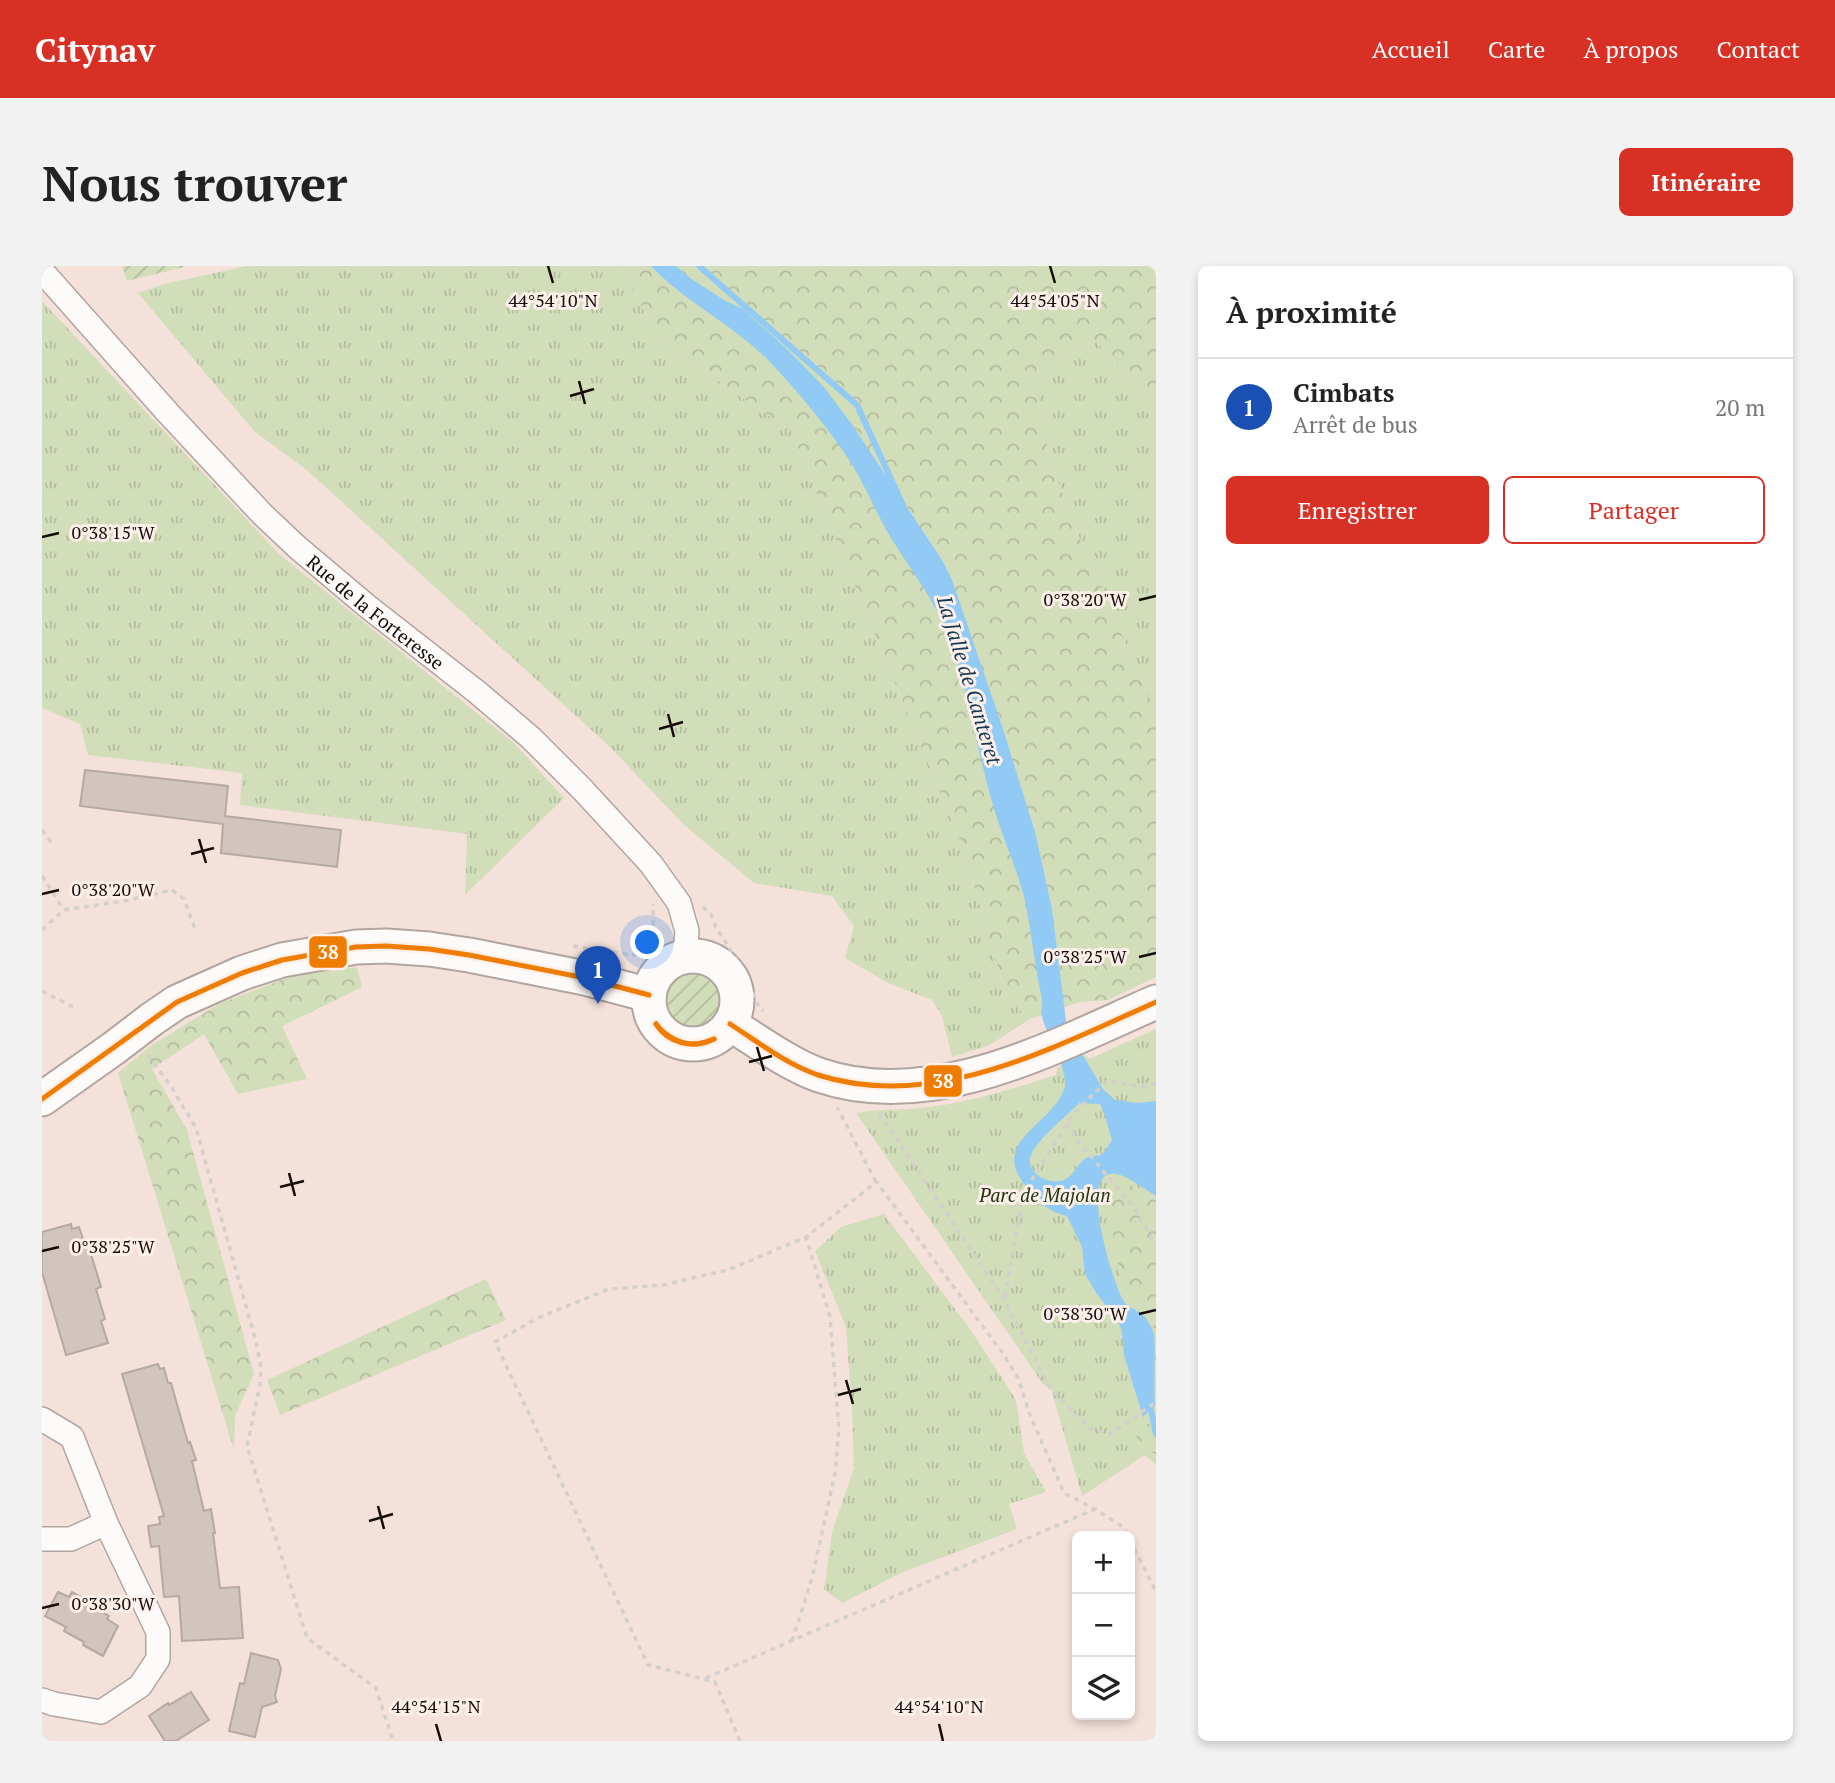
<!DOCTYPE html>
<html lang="fr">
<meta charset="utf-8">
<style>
:root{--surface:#fff;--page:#f2f2f2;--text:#222;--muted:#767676;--line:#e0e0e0;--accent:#d93025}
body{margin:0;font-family:"PT Serif",serif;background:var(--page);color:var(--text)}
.controls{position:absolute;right:21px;bottom:21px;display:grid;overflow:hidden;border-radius:10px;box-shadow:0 4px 10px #0003}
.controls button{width:63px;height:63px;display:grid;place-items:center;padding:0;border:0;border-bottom:2px solid var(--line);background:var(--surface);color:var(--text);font:35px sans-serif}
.you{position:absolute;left:606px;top:677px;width:24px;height:24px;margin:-18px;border:5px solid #fff;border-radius:50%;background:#1a73e8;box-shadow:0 0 0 10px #1a73e833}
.badge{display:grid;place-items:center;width:46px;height:46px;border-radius:50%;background:var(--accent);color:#fff;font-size:23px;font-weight:700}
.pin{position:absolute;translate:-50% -58px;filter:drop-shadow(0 2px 4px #0008)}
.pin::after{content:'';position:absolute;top:37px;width:24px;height:21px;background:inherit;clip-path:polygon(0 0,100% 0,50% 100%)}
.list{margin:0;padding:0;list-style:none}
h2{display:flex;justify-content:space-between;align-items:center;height:91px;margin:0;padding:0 28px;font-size:30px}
h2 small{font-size:23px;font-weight:400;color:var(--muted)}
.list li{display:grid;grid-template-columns:46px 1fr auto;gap:21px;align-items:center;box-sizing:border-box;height:98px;padding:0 28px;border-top:2px solid var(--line)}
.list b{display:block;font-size:26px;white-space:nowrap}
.list p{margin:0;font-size:23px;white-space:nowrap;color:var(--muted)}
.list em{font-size:23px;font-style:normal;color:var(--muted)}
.actions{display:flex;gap:14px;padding:21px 28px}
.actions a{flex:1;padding:16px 0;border:2px solid var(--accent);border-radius:10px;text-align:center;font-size:24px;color:var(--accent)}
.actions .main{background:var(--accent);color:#fff}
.icon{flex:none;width:38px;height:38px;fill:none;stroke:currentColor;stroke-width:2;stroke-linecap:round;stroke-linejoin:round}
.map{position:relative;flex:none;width:1114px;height:1475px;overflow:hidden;border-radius:10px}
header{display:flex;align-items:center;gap:42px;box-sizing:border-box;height:98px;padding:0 35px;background:var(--accent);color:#fff}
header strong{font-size:33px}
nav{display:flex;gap:38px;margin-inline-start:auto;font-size:24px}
.intro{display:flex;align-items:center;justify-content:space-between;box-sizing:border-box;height:168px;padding:0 42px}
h1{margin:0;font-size:49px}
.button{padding:18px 32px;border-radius:10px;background:var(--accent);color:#fff;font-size:24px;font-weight:700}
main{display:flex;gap:42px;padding:0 42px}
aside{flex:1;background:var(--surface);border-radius:10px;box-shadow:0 4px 10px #0003}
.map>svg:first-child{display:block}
.grass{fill:url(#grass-tufts)}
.forest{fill:url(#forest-crowns)}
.garden{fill:url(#garden-furrows)}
.water{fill:#91caf4;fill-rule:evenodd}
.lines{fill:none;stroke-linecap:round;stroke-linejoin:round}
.stream{stroke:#91caf4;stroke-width:6}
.building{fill:#d2c4be;stroke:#b6a8a3;stroke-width:2}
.minor-casing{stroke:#b2a59f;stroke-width:26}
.secondary-casing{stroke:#b2a59f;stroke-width:37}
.path{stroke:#d5cfcc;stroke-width:3.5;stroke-dasharray:5 5;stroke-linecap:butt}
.minor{stroke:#fdfbf9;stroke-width:23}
.secondary{stroke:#fdfbf9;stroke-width:33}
.bus-1-casing{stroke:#fdefea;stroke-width:10}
.bus-1{stroke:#ee7d01;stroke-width:5}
.ticks{fill:none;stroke:#140a06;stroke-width:2.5}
.labels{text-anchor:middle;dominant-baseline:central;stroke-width:6;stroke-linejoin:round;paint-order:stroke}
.street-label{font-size:19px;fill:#140a06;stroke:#fdefea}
.park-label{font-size:19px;font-style:italic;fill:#213411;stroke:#fdefea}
.water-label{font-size:21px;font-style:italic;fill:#133953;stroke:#fdefea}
.ticks-label{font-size:18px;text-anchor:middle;fill:#140a06;stroke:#fdefea;stroke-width:6;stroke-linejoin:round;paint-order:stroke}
.line-badge{stroke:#fdefea;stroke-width:2.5}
.badge-label{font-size:19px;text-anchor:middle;font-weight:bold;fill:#fff}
</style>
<header>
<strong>Citynav</strong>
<nav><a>Accueil</a><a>Carte</a><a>À propos</a><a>Contact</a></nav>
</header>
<div class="intro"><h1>Nous trouver</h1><a class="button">Itinéraire</a></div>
<main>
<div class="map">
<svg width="1114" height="1475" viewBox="0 0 1114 1475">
<defs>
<pattern id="grass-tufts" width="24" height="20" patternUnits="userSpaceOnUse" patternTransform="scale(1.75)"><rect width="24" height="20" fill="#d2ddb9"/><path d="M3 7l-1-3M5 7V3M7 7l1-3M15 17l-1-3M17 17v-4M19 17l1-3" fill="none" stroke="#b3bc9e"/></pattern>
<pattern id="forest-crowns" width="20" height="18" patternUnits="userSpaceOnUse" patternTransform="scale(1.75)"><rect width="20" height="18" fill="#d2ddb9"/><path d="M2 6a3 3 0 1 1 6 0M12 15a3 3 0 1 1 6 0" fill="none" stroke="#b3bc9e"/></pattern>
<pattern id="garden-furrows" width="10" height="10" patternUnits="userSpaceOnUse" patternTransform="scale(1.75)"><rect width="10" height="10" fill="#d2ddb9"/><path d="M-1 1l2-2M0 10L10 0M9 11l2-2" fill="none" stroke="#b3bc9e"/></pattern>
</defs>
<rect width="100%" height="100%" fill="#f4e2da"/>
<g class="grass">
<path d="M205,0H579L617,74L749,165L921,582L965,732L988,753L946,780L910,791L900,750L890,734L846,717L803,692L812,660L790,630L712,617L642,559L569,482L266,205L212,165L96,27L122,18Z"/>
<path d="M0,35L238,289L472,477L522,532L423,629L425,568L198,539L200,507L46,489L38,458L0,442Z"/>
<path d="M1053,74L1114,140V447L1029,252L1005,183L993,109Z"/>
<path d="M1114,763V1199L1103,1189L1040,1230L1009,1123L1001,1118L814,847C836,843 858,844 880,842C926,837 970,823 1014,809L1015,802L1043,789L1047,793Z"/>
<path d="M842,948L928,1063L974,1134L982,1187L1004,1226L967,1238L975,1263L859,1307L800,1337L782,1323L790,1266L812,1202L810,1143L804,1061L773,985L799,961Z"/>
</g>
<g class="forest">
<path d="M579,0H1114V140L1053,74L993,109L1005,183L1029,252L1114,447V711L1066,734L1038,736L988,753L965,732L921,582L749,165L617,74Z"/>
<path d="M315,701L320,721L240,760L265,813L196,828L162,768L110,803L145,864L212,1108L193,1150L192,1184L76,807L107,781L177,738L250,710Z"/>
<path d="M1078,914L1114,934V1112L1110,1051L1078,1009L1064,929Z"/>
<path d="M444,1013L464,1054L238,1149L225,1114Z"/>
<path d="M1114,1156V1190L1086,1163Z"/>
</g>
<g class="garden">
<path d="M80,0H146L85,15Z"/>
<circle cx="650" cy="734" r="30"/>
</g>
<path class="water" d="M609,0H634L648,12L682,34L701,43L747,85L781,120L809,157L900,294L910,314L960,460L993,566L1010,643L1025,763L1061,823L1073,834L1097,837L1114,835V930C1104,924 1079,904 1067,908C1039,916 1071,1016 1081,1034C1086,1042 1096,1044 1102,1050C1106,1054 1111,1064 1112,1069C1114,1085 1111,1119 1113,1139L1101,1151L1082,1089L1080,1066L1076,1055L1055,1028L1043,1008L1040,981L1025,950C1007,945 996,937 985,922C953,883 988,869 1012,840C1018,833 1024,824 1023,815C1021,792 1006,772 1000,751C998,745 1001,741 1000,735C999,725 996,716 995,707C991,683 988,659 983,635C976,605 963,578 954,549C936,492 928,432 908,374C894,335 867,302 846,267C833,244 823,219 809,197C786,161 757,127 728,96C692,59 644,37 609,0ZM1037,837L1058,838L1063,850L1070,874C1067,878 1064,885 1060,888C1056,891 1049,889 1044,892C1035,898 1032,910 1021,914C1007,920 982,906 989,889C997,871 1024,851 1037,837Z"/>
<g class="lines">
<g class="stream">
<path d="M657,0L815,139L861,239"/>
<path d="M1107,1135L1114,1168"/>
</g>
</g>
<g class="building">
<path d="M43,504L186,520L183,550L299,564L295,601L179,587L181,558L38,540Z"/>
<path d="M29,958L30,963L37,961L42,976L45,975L59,1021L54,1023L63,1053L59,1055L66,1077L24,1089L0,1006V966Z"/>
<path d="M116,1098L118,1103L122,1102L126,1117H129L146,1177L148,1176L154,1194L150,1195L162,1245L169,1243L173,1267H171L178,1322L197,1321L201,1372L140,1375L137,1330L122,1331L117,1280L109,1281L106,1260L118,1258L117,1251L122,1250L80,1108Z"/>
<path d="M16,1326L27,1331L30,1326L60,1342L59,1345L67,1350L65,1353L76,1360L61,1390L41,1379L42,1376L22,1365L24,1361L3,1350Z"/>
<path d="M209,1387L236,1394L239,1403L233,1430L235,1436L220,1441L213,1471L187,1465L198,1417L202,1418Z"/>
<path d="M149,1426L167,1454L134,1475H123L107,1450L126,1437L127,1439Z"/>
</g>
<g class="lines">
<g class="minor-casing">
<g id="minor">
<path id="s1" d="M0,5L126,147L220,248L255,281L325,340L435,426L489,472L540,523L609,598L637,637L645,665L643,690"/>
<path d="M0,1153L30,1171L64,1257L116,1366V1393L98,1420L59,1446L12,1438L0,1434"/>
<path d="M0,1273H29L64,1257"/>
</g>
</g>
<g class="secondary-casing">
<g id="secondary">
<circle cx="651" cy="734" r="44"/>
<path d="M688,758C714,774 748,799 777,809C890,848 1013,780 1114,736"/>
<path d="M0,833L72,782L110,753L135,736L200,707L240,694L314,681L344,680L387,683L427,689L543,712L607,729"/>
</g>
</g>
<g class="path">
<path d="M0,564L10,578"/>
<path d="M0,610L22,644"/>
<path d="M661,641L669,648L675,664L680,670L698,700L717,741L721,745"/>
<path d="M0,664L22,644L82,635L130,624L142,633L153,663"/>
<path d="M531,680L591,689C615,685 611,657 611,638"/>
<path d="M0,725L33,742"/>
<path d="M106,789L128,819L154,862L213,1072L219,1101L218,1119L205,1180L265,1372L334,1422L351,1475"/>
<path d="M837,847L962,1033L1008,1122L1048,1163L1070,1167L1114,1136"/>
<path d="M1026,856L1035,874L1093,943L1114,979"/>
<path d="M833,914L962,1089L976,1112L988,1149L1022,1227L1053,1243L1081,1261L1086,1270"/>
<path d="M963,1030L981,928L1032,847L1065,815L1104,821L1114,817"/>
<path d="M1088,1274L1114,1326"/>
<path d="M750,1375L770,1312L793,1208L797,1163L788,1051L764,971"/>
<path d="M664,1412L1053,1243"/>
<path d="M698,1475L673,1416L606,1399L453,1076L496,1052L567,1023L621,1019L686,1004L764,971L827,922L833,914L795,841"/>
</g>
<use href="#minor" class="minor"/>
<use href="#secondary" class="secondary"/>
<g class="bus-1-casing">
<g id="bus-1">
<path d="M614,758C623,770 639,779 655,778C661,777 667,775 672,773"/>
<path d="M614,758C626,778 652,783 672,773"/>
<path d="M688,758C716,776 744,798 776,809C892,846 1010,782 1114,736"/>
<path d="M0,833L135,736L200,707L240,694L314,681L344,680L387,683L427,689L543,712L607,729"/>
</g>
</g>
<use href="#bus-1" class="bus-1"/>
</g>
<path class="ticks" d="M506,0L511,17M1008,0L1013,17M537,115L543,138M528,130L552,123M0,271L17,267M1097,334L1114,330M626,448L632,471M617,463L641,456M157,573L164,597M149,588L172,582M0,628L17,624M1097,691L1114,687M715,781L722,805M707,796L730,790M247,907L253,930M238,921L262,915M0,985L17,981M1097,1048L1114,1044M804,1114L811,1138M796,1129L819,1123M336,1240L342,1263M327,1255L351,1248M0,1342L17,1338M394,1458L399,1475M897,1458L901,1475"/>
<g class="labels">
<g class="street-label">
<text stroke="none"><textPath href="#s1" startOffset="478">Rue de la Forteresse</textPath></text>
</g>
<g class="park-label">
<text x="1003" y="928">Parc de Majolan</text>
</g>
<g class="water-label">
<text transform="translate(928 414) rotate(73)">La Jalle de Canteret</text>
</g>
</g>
<g class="ticks-label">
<text x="511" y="41">44°54'10"N</text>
<text x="1013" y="41">44°54'05"N</text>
<text x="71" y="273">0°38'15"W</text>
<text x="1043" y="340">0°38'20"W</text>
<text x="71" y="630">0°38'20"W</text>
<text x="1043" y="697">0°38'25"W</text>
<text x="71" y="987">0°38'25"W</text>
<text x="1043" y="1054">0°38'30"W</text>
<text x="71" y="1344">0°38'30"W</text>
<text x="394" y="1447">44°54'15"N</text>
<text x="897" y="1447">44°54'10"N</text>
</g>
<g class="line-badge">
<rect x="266" y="669" width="40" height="34" rx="7" fill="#ee7d01"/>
<rect x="881" y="798" width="40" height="34" rx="7" fill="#ee7d01"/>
</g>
<g class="badge-label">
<text x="286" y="693">38</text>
<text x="901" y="822">38</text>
</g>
</svg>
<div class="controls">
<button>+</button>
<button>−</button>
<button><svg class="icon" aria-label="layers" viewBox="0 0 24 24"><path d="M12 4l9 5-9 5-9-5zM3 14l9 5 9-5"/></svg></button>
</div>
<div class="you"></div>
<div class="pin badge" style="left:556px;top:738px;background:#1a4fb4">1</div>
</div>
<aside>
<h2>À proximité<small></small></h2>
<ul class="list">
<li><span class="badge" style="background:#1a4fb4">1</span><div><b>Cimbats</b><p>Arrêt de bus</p></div><em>20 m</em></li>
</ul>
<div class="actions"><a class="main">Enregistrer</a><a>Partager</a></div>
</aside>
</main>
